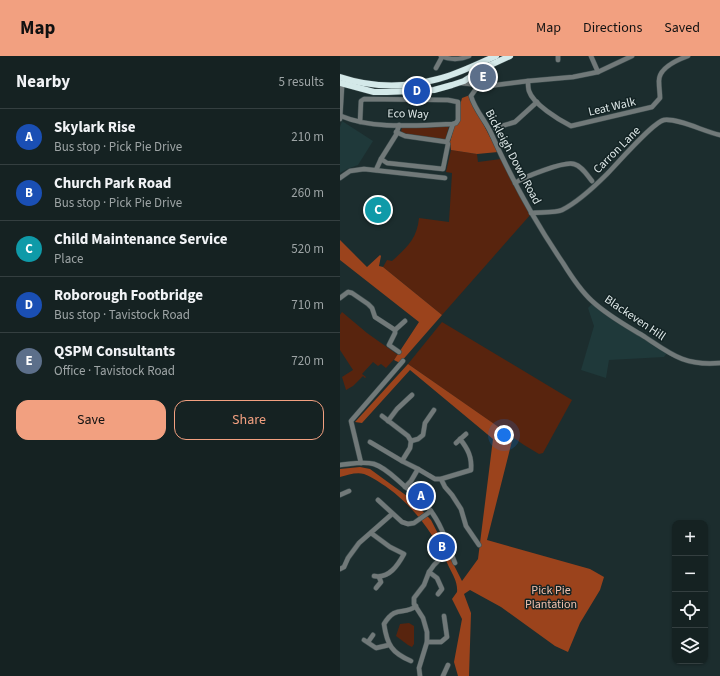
<!DOCTYPE html>
<meta charset="utf-8">
<style>
:root{--surface:#152222;--page:#1e2a2a;--text:#f1f3f6;--muted:#9da4a5;--line:#343f40;--accent:#f2a080}
body{margin:0;font-family:"Source Sans 3",sans-serif;background:var(--page);color:var(--text)}
.controls{position:absolute;right:12px;bottom:12px;display:grid;overflow:hidden;border-radius:8px;box-shadow:0 1px 3px #0004}
.controls button{width:36px;height:36px;display:grid;place-items:center;padding:0;border:0;border-bottom:1px solid var(--line);background:var(--surface);color:var(--text);font:20px sans-serif}
.you{position:absolute;left:164px;top:379px;width:14px;height:14px;margin:-10px;border:3px solid #fff;border-radius:50%;background:#1a73e8;box-shadow:0 0 0 6px #1a73e833}
.badge{display:grid;place-items:center;width:26px;height:26px;border-radius:50%;background:var(--accent);color:#fff;font-size:13px;font-weight:700}
.pin{position:absolute;translate:-50% -50%;border:2px solid #fff;box-shadow:0 1px 4px #0006}
.list{margin:0;padding:0;list-style:none}
h2{display:flex;justify-content:space-between;align-items:center;height:52px;margin:0;padding:0 16px;font-size:17px}
h2 small{font-size:13px;font-weight:400;color:var(--muted)}
.list li{display:grid;grid-template-columns:26px 1fr auto;gap:12px;align-items:center;box-sizing:border-box;height:56px;padding:0 16px;border-top:1px solid var(--line)}
.list b{display:block;font-size:15px;white-space:nowrap}
.list p{margin:0;font-size:13px;white-space:nowrap;color:var(--muted)}
.list em{font-size:13px;font-style:normal;color:var(--muted)}
.actions{display:flex;gap:8px;padding:12px 16px}
.actions a{flex:1;padding:9px 0;border:1px solid var(--accent);border-radius:12px;text-align:center;font-size:14px;color:var(--accent)}
.actions .main{background:var(--accent);color:#111}
.icon{flex:none;width:22px;height:22px;fill:none;stroke:currentColor;stroke-width:2;stroke-linecap:round;stroke-linejoin:round}
.map{position:relative;flex:none;width:380px;height:620px;overflow:hidden}
header{display:flex;align-items:center;gap:24px;box-sizing:border-box;height:56px;padding:0 20px;background:var(--accent);color:#111}
header strong{font-size:19px}
nav{display:flex;gap:22px;margin-inline-start:auto;font-size:14px}
main{display:flex}
aside{flex:1;background:var(--surface)}
.map>svg:first-child{display:block}
.built{fill:#1f393a}
.green{fill:#58240e}
.forest{fill:#9b431c}
.lines{fill:none;stroke-linecap:round;stroke-linejoin:round}
.minor-casing{stroke:#3b4b4c;stroke-width:5.5}
.highway-casing{stroke:#3b4b4c;stroke-width:7}
.minor{stroke:#717979;stroke-width:4.5}
.highway{stroke:#d4e9e9;stroke-width:6}
.labels{text-anchor:middle;dominant-baseline:central;stroke-width:3;stroke-linejoin:round;paint-order:stroke}
.street-label{font-size:12px;fill:#dee8e8;stroke:#132324}
.park-label{font-size:12px;fill:#f2c0ad;stroke:#132324}
</style>
<header>
<strong>Map</strong>
<nav><a>Map</a><a>Directions</a><a>Saved</a></nav>
</header>
<main>
<aside>
<h2>Nearby<small>5 results</small></h2>
<ul class="list">
<li><span class="badge" style="background:#1a4fb4">A</span><div><b>Skylark Rise</b><p>Bus stop · Pick Pie Drive</p></div><em>210 m</em></li>
<li><span class="badge" style="background:#1a4fb4">B</span><div><b>Church Park Road</b><p>Bus stop · Pick Pie Drive</p></div><em>260 m</em></li>
<li><span class="badge" style="background:#0f9aa8">C</span><div><b>Child Maintenance Service</b><p>Place</p></div><em>520 m</em></li>
<li><span class="badge" style="background:#1a4fb4">D</span><div><b>Roborough Footbridge</b><p>Bus stop · Tavistock Road</p></div><em>710 m</em></li>
<li><span class="badge" style="background:#5c6f8a">E</span><div><b>QSPM Consultants</b><p>Office · Tavistock Road</p></div><em>720 m</em></li>
</ul>
<div class="actions"><a class="main">Save</a><a>Share</a></div>
</aside>
<div class="map">
<svg width="380" height="620" viewBox="0 0 380 620">
<rect width="100%" height="100%" fill="#1c2d2e"/>
<g class="built">
<path d="M2,65L33,85L18,109L7,113L0,117V71Z"/>
<path d="M252,248L327,297L324,301L269,304L266,322L241,314L254,270L248,252Z"/>
</g>
<g class="green">
<path d="M109,70L105,85L69,79L61,76L62,71Z"/>
<path d="M111,94L137,98L138,106L161,103L191,158L102,259L43,211L47,204L52,205C67,191 77,183 79,162L109,166L112,117L106,116Z"/>
<path d="M2,256L27,277L58,299L46,312L41,308L38,310L33,306L22,318L26,321L25,322L23,320L13,330L6,334L2,321L13,314L0,294V259Z"/>
<path d="M102,266L232,344L203,397L199,398L184,389L68,308Z"/>
<path d="M69,567L74,570V588L72,591L68,589L56,580L60,568Z"/>
</g>
<g class="forest">
<path d="M130,39L131,45L158,96L137,98L111,94L110,86L122,42Z"/>
<path d="M0,184L27,211L40,199L41,200L39,210L43,211L102,259L60,307L54,304L79,266L0,204Z"/>
<path d="M68,308L173,381L147,484L250,513L264,521L260,534L240,567L228,596L215,590L161,551L130,534L124,538L131,557L129,620H118L114,606L122,563L112,543L117,536C118,527 113,519 109,511C95,479 75,452 48,432C41,427 32,421 24,418C16,416 8,419 0,421V413L20,411L30,413L71,443L91,464L122,525L138,503L153,383L70,314L22,367L15,366Z"/>
</g>
<g class="lines">
<g class="minor-casing">
<g id="minor">
<path d="M101,0C110,4 120,4 129,0"/>
<path d="M251,0L258,16"/>
<path d="M218,4V0"/>
<path d="M96,12L102,1"/>
<path d="M188,25C188,28 188,32 189,35C193,48 219,64 231,70L312,51L320,42C320,37 319,32 319,26C318,12 337,4 348,0"/>
<path d="M121,27L148,30L188,25L233,21L258,16L292,0"/>
<path d="M138,30L131,40C135,54 145,64 151,77C171,122 195,166 223,207C231,220 241,235 252,245C268,260 287,270 305,281C332,299 345,310 380,307"/>
<path d="M138,30L136,23L139,16"/>
<path d="M1,60C34,74 78,69 113,68L116,67L118,64V46L108,44L24,43L21,45L20,66"/>
<path d="M0,63L2,31L4,26"/>
<path d="M59,69L56,79L41,103L47,107L103,113L108,88L107,86L113,68"/>
<path d="M155,72L175,66L197,46"/>
<path d="M56,76L65,80L107,86"/>
<path d="M36,114L41,103"/>
<path d="M0,122L10,115L24,113L105,122"/>
<path d="M175,127C184,121 224,105 234,108C242,110 247,119 252,125"/>
<path d="M191,157C199,156 216,157 222,154C238,146 254,131 267,118C276,109 313,66 324,64C338,62 365,76 380,79"/>
<path d="M0,242L8,236L12,237L28,248L32,252L35,261L55,274V277L49,289L59,296"/>
<path d="M55,274L65,265"/>
<path d="M42,360L68,380L71,385L70,392L62,405"/>
<path d="M48,365L57,353L72,339"/>
<path d="M71,385L78,383L83,379L85,367L94,354"/>
<path d="M30,386L62,405L78,413L71,425L65,431"/>
<path d="M116,387L126,378"/>
<path d="M21,407L11,365L63,305"/>
<path d="M0,409C11,408 23,405 34,408C44,411 53,420 61,427C71,436 82,444 90,454C102,469 108,490 115,507"/>
<path d="M78,413L95,423H101L131,414C132,401 128,393 120,383"/>
<path d="M101,423L105,431L112,439L121,453L126,470L139,489"/>
<path d="M0,439L9,435"/>
<path d="M38,444L62,466L68,468L74,467L91,455"/>
<path d="M31,477L50,491L64,498C58,509 49,523 34,520"/>
<path d="M0,513L4,511L8,502L19,487L52,458"/>
<path d="M89,516L97,522L102,533L98,538"/>
<path d="M36,532L41,526L39,521"/>
<path d="M24,584L36,592L49,589"/>
<path d="M28,586L33,579"/>
<path d="M87,586H101L107,581L104,560"/>
<path d="M71,605C52,597 47,589 44,568C56,548 64,560 76,550"/>
<path d="M80,620L79,612L87,586V576L83,562L74,548V542L84,529L89,516L94,509L102,501L110,496"/>
<path d="M103,620L108,609"/>
</g>
</g>
<g class="highway-casing">
<g id="highway">
<path d="M0,21C33,32 65,32 98,23C118,18 137,8 156,0"/>
<path d="M0,27L34,36H47L94,34L112,29L124,25L146,11L170,0"/>
</g>
</g>
<use href="#minor" class="minor"/>
<use href="#highway" class="highway"/>
</g>
<g class="labels">
<g class="street-label">
<text transform="translate(272 51) rotate(-13)">Leat Walk</text>
<text transform="translate(68 58) rotate(1)">Eco Way</text>
<text transform="translate(277 94) rotate(-45)">Carron Lane</text>
<text transform="translate(173 101) rotate(62)">Bickleigh Down Road</text>
<text transform="translate(295 262) rotate(34)">Blackeven Hill</text>
</g>
<g class="park-label">
<text x="211" y="534">Pick Pie<tspan x="211" dy="14">Plantation</tspan></text>
</g>
</g>
</svg>
<div class="controls">
<button>+</button>
<button>−</button>
<button><svg class="icon" aria-label="locate" viewBox="0 0 24 24"><circle cx="12" cy="12" r="6"/><path d="M12 2v4M12 18v4M2 12h4M18 12h4"/></svg></button>
<button><svg class="icon" aria-label="layers" viewBox="0 0 24 24"><path d="M12 4l9 5-9 5-9-5zM3 14l9 5 9-5"/></svg></button>
</div>
<div class="you"></div>
<div class="pin badge" style="left:81px;top:440px;background:#1a4fb4">A</div>
<div class="pin badge" style="left:102px;top:491px;background:#1a4fb4">B</div>
<div class="pin badge" style="left:38px;top:154px;background:#0f9aa8">C</div>
<div class="pin badge" style="left:77px;top:35px;background:#1a4fb4">D</div>
<div class="pin badge" style="left:143px;top:21px;background:#5c6f8a">E</div>
</div>
</main>
